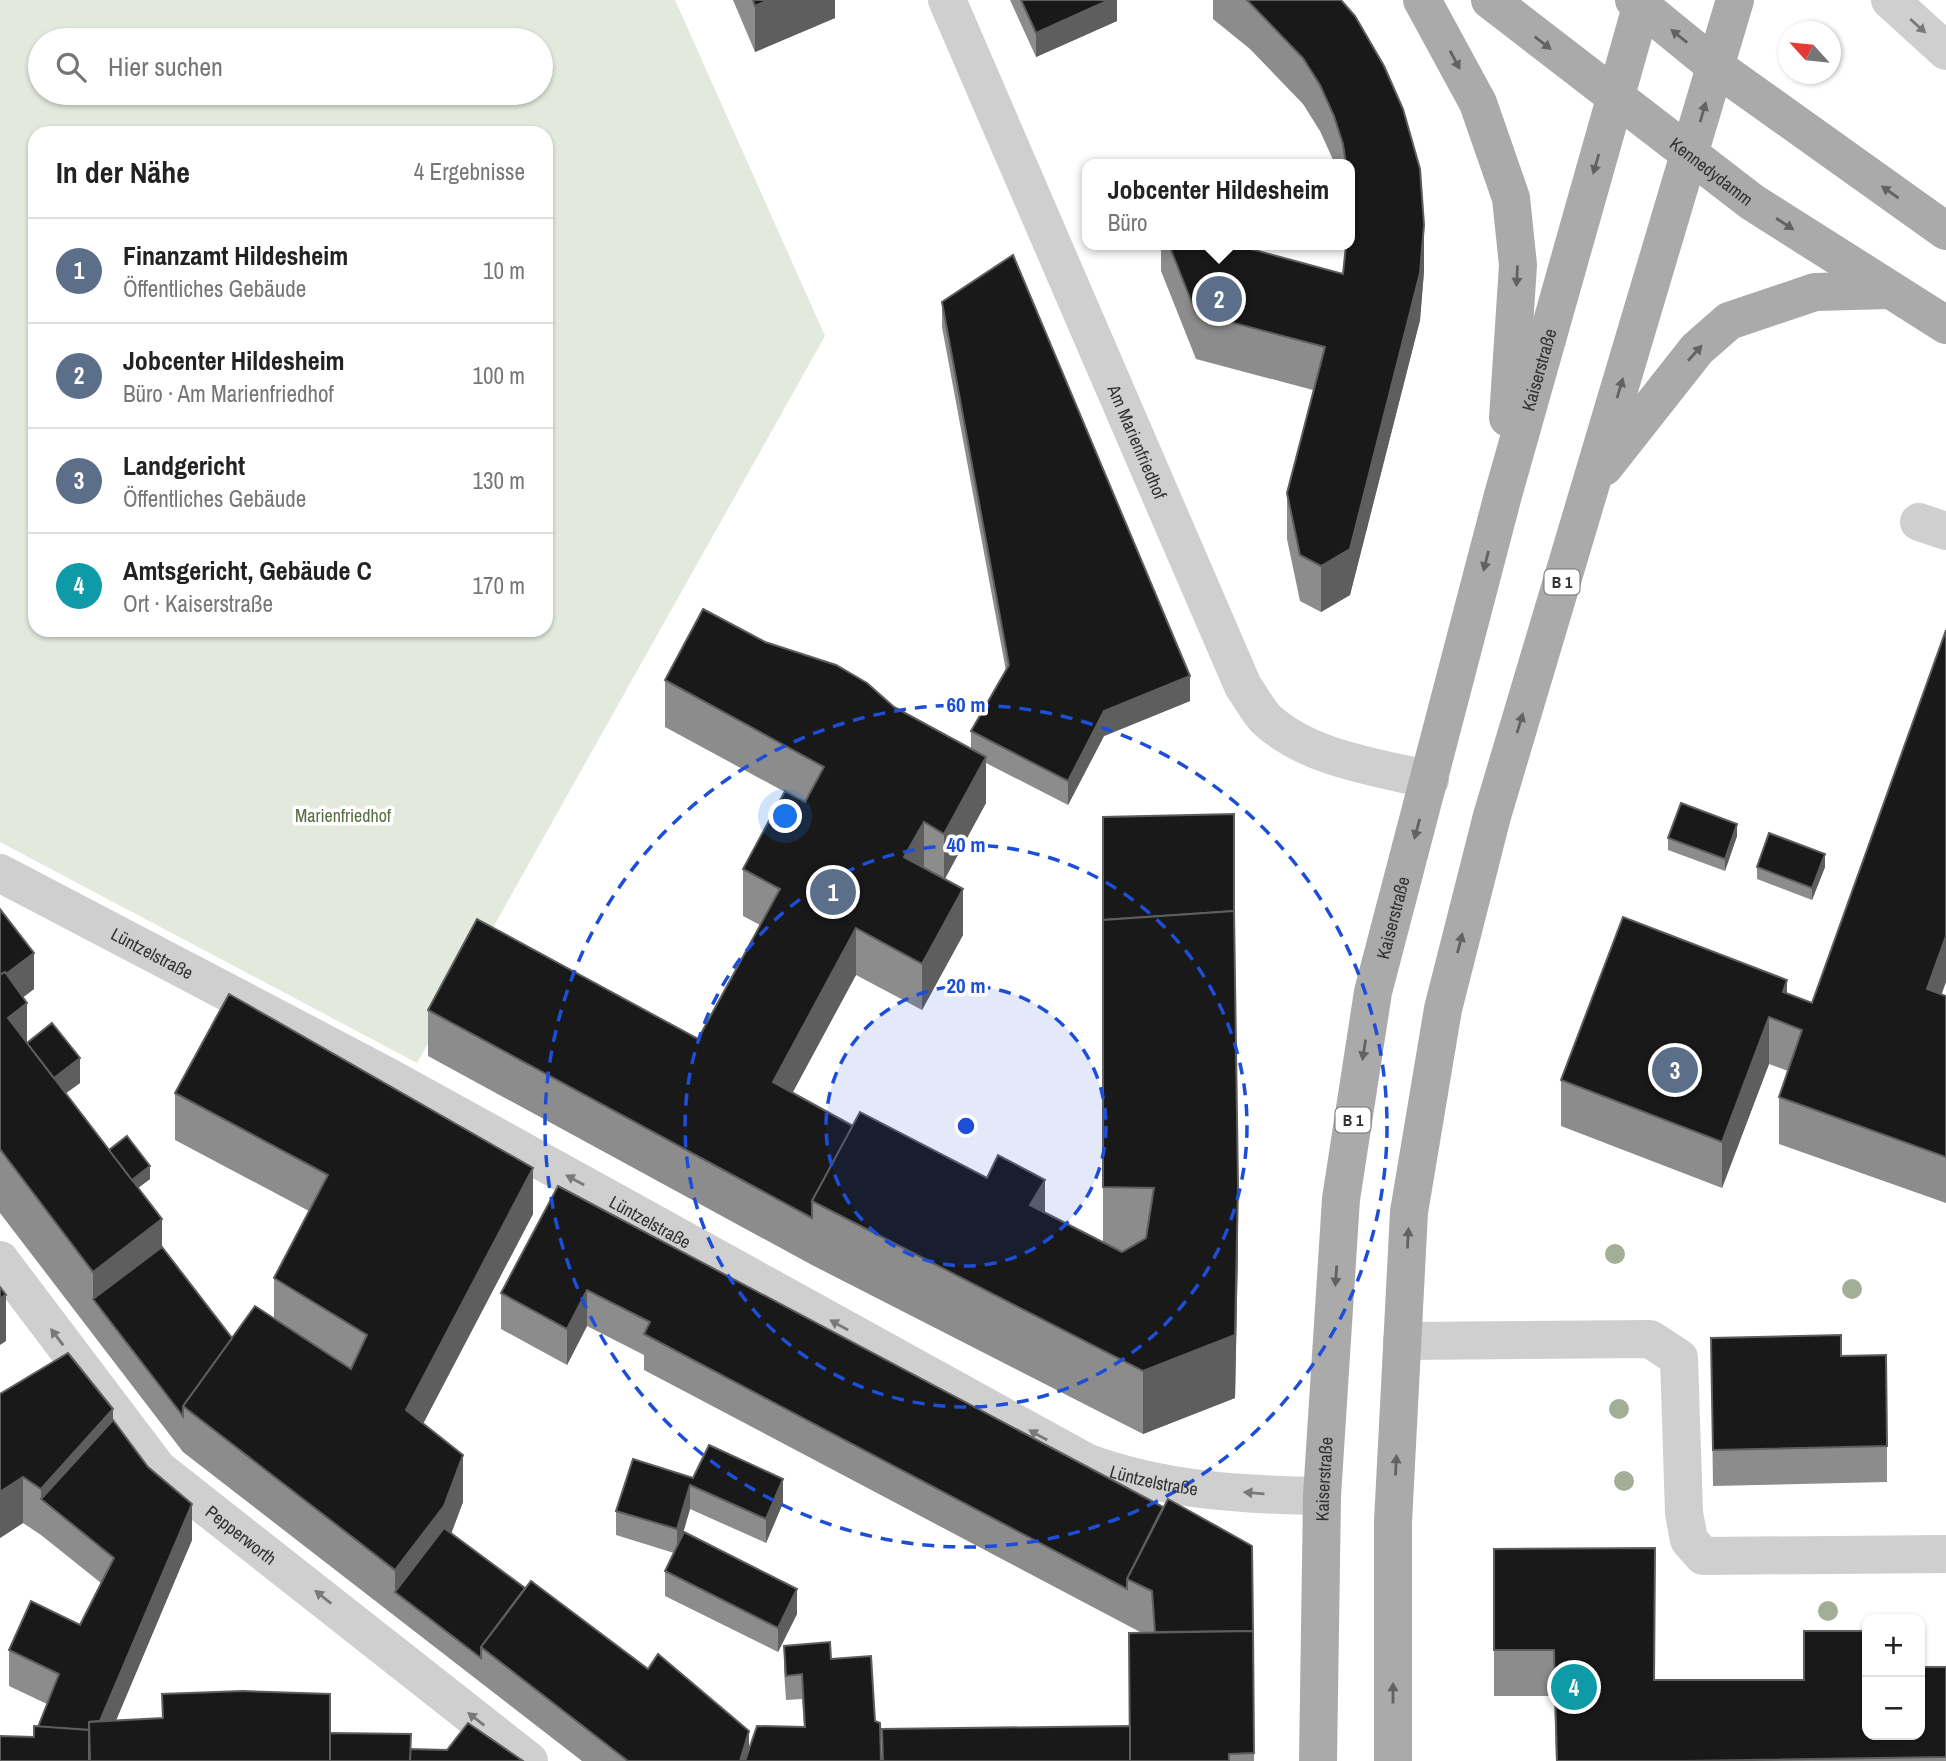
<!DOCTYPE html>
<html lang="de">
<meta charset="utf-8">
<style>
:root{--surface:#fff;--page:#f6f6f6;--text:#222;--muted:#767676;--line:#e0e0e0;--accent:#2563eb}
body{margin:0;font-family:"Archivo Narrow",sans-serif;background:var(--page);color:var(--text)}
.controls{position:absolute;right:21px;bottom:21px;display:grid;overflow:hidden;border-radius:14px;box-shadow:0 2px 5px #0004}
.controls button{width:63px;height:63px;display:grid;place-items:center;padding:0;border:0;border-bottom:2px solid var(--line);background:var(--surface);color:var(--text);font:35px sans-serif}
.compass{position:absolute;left:1778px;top:21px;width:63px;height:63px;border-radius:50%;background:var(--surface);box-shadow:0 2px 5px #0004;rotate:297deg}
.you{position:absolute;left:786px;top:817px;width:24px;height:24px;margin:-18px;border:5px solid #fff;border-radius:50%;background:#1a73e8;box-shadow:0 0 0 10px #1a73e833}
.badge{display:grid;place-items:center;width:46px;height:46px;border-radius:50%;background:var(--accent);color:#fff;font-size:23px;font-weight:700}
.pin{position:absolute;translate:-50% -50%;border:4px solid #fff;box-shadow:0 2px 7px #0006}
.popup{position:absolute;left:1082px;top:159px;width:273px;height:91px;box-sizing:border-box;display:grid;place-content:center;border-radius:14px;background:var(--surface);filter:drop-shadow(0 2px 5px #0005);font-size:23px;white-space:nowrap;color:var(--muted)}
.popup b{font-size:26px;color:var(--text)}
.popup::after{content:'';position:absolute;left:50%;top:100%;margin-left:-14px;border:14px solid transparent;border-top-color:var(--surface)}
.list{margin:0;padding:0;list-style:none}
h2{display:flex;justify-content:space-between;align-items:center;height:91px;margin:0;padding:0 28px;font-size:30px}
h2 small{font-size:23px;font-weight:400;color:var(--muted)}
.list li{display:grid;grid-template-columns:46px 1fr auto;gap:21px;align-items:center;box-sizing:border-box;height:105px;padding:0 28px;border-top:2px solid var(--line)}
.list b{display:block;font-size:26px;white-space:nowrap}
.list p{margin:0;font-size:23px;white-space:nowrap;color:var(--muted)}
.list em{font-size:23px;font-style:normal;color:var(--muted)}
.icon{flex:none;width:38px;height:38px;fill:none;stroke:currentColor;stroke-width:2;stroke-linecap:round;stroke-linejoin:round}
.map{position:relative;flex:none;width:1946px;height:1761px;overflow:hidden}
.search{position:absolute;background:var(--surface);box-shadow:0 2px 5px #0004;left:28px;top:28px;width:525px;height:77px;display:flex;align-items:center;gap:18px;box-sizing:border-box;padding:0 24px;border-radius:38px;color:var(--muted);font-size:26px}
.panel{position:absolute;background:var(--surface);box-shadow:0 2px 5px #0004;left:28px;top:126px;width:525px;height:511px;border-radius:21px}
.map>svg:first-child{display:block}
.green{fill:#e3e9dc;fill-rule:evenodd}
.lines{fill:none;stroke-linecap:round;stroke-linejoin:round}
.minor{stroke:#cfcfcf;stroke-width:38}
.major{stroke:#aaa;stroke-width:38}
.tree{fill:#a2af96}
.wall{fill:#8c8c8c}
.shaded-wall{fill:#5e5e5e}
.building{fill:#191919;stroke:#5e5e5e;stroke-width:2}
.oneway{fill:#797979}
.oneway2{fill:#626262}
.ring{fill:none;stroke:#1d4ed8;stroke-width:3.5;stroke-dasharray:12 9}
.labels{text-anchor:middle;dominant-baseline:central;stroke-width:7;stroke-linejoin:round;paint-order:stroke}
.shield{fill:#fff;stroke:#707070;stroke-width:2}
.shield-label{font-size:16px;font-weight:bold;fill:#323232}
.street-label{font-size:18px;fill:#323232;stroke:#fff}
.park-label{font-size:18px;fill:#566d41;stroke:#fff}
.centre{fill:#1d4ed8;stroke:#fff;stroke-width:3.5}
.ring-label{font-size:21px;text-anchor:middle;font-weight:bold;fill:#1d4ed8;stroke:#fff;stroke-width:7;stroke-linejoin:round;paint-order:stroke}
</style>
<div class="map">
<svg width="1946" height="1761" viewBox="0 0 1946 1761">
<rect width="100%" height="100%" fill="#fff"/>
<path class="green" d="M0,0H675L825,336L417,1063L0,842ZM40,40H541V93H40ZM35,133H546V630H35Z"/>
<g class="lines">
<g class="minor">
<path id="s1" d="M947,0L1243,686C1251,697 1258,712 1268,721C1311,759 1376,767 1430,780"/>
<path d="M1890,0L1946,51"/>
<path d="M1919,522L1946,531"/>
<path id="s2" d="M0,873L385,1075L1086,1462C1161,1490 1242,1495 1322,1496"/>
<path id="s3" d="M0,1260L158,1469L529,1761"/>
<path d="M1402,1341L1650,1339L1679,1358L1684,1513L1689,1540L1703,1556L1946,1554"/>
</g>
<g class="major">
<path d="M1422,0L1478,103L1511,198L1518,265L1508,418"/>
<path id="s4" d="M1490,0L1752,202L1946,325"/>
<path d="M1634,0L1716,67L1946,231"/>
<path d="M1604,467L1697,349L1729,321L1815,292L1889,290"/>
<path id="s5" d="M1318,1761L1322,1496L1341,1199L1373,992L1503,495L1643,0"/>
<path d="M1393,1761V1522L1409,1212L1443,1009L1492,816L1735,0"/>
</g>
</g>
<g class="tree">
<circle cx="1615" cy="1254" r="10"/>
<circle cx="1852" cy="1289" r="10"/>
<circle cx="1619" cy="1409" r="10"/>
<circle cx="1624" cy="1481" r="10"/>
<circle cx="1828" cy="1611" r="10"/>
</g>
<g class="wall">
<path d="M733,0H835V18L755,52Z"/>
<path d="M1010,0H1117V21L1036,57Z"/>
<path d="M1213,0H1341L1424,271L1420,320L1350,595L1321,612L1300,601L1287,539V493L1313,390L1196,359L1161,271V245H1236L1343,274L1350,245V164H1335L1320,131L1303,104L1250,49L1213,19Z"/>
<path d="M942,302L1190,701L1104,736L1068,805L986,763V803L945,879L963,935L922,1010L856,975L792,1093L853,1126L1045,1213L1103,1243V817L1234,911L1238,1250L1235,1398L1143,1434L812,1265L428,1056V1010L698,1039L760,925L743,916V869L785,792L665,727V680L765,642L894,707L971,749V731L1006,671L942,327Z"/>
<path d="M1737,836L1725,871L1668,850V838Z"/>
<path d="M1757,867H1825L1812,900L1757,879Z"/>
<path d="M0,909L34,989L23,997L27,1042L80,1083L65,1093L109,1150L150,1179L138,1188L162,1247L232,1338L274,1318V1278L309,1211L175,1140V1093L533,1214L423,1424L463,1502L451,1533L525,1588L749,1749L804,1727L802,1699L786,1700L784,1670V1646L831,1659L875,1721L881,1761H582L183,1452L0,1213Z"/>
<path d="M1787,994L1812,1003L1941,995L1946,996V1203L1779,1144V1097L1788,1071L1769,1064L1722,1188L1561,1126V1080Z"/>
<path d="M558,1186L1163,1507L1252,1546L1254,1761H882L1129,1726V1633H1142L644,1370V1355L587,1326L567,1365L501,1329V1293Z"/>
<path d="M1711,1338L1841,1356L1887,1446V1482L1713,1486Z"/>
<path d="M0,1394L113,1420L192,1540L116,1720L162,1718V1694L330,1733L411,1749L523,1761L34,1737L47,1704L9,1686V1650L80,1625L101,1583L41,1535L23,1523L0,1538Z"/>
<path d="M693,1478L783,1503L766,1543L690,1509L682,1537L797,1614L778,1652L665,1596V1571L674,1553L616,1535V1511Z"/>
<path d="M1494,1549L1654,1680L1867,1735L1946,1667V1761H1556L1554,1696H1494Z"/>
</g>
<g class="shaded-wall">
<path d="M768,0H835V18L755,52V6Z"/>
<path d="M1109,0H1117V21L1036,57V33Z"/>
<path d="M1424,225V271L1420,320L1350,595L1321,612V566Z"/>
<path d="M1190,676V701L1104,736L1068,805V781L1104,711Z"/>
<path d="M986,757V803L944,880V834Z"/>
<path d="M924,822V869L904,857Z"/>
<path d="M1737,824V836L1725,871V859Z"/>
<path d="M1825,854V867L1812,900V888Z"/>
<path d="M963,889V935L922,1010V964Z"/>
<path d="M856,928V975L773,1129V1082Z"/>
<path d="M1946,936V982L1927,1035V989Z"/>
<path d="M34,953V989L5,1011L0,979Z"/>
<path d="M1787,980V1025L1783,992Z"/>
<path d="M27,1003V1066L8,1018Z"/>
<path d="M1769,1017V1064L1722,1188V1142Z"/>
<path d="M80,1058V1083L35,1116V1092Z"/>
<path d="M150,1166V1179L107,1211V1199Z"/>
<path d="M533,1168V1214L406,1456V1410Z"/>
<path d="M1045,1180V1243L1030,1205Z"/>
<path d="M1238,1186V1250L1235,1398L1143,1434V1371Z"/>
<path d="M162,1219V1283L93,1299V1272Z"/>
<path d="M587,1290V1326L567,1365V1329Z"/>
<path d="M6,1295V1341L0,1345V1298Z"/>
<path d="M113,1409V1456L41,1499V1489Z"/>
<path d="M463,1455V1502L444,1553L395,1592V1570Z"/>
<path d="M23,1477V1523L0,1538V1492Z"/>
<path d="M783,1479V1503L766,1543V1519Z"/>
<path d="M690,1485V1509L677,1553V1529Z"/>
<path d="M192,1504V1540L99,1761L89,1738Z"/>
<path d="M797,1589V1614L778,1652V1628Z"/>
<path d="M749,1731V1761H740Z"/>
</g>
<g class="building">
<path d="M753,0H768L755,6Z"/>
<path d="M1021,0H1109L1036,33Z"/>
<path d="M1247,0H1341L1355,16L1384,66L1403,109L1420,169L1424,225L1420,273L1350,549L1321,566L1300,555L1287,493L1325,347L1196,313L1169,245H1236L1343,274L1346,245H1350V164H1346L1343,144L1334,116L1320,85L1303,58Z"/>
<path d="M1013,255L1190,676L1104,711L1068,781L971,731L1009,665L942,302Z"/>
<path d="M703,609L765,642L836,665L867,683L894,707L986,757L944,834L924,822L904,857L963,889L922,964L856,928L773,1082L853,1126L812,1201V1218L428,1010L477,919L698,1039L780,889L743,869L785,791L805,802L824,767L665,680Z"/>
<path d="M1946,630V936L1927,989L1946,996V1157L1779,1097L1802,1030L1769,1017L1722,1142L1561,1080L1623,917L1787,980L1783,992L1812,1003Z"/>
<path d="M1681,803L1737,824L1725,859L1668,838Z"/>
<path d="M1234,814V911L1103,920V947V817Z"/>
<path d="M1769,833L1825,854L1812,888L1757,867Z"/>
<path d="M0,909L34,953L6,974L5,972L0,975Z"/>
<path d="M1234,911L1238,1186L1235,1335L1143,1371L812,1201L860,1112L987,1178L998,1155L1045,1180L1030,1205L1122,1252L1146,1238L1154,1188L1103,1187V920Z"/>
<path d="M5,972L27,1003L8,1018L162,1219L93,1272L0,1149V975Z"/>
<path d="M229,994L533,1168L406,1410L463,1455L444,1506L395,1570L183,1406L255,1306L351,1369L367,1335L274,1278L328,1175L175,1093Z"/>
<path d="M52,1023L80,1058L54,1078L27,1043Z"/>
<path d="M127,1136L150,1166L132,1180L109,1150Z"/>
<path d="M558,1186L1163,1507L1127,1579V1589L644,1334L650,1322L587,1290L567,1329L501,1293Z"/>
<path d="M162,1247L232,1338L183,1406V1416L93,1299Z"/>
<path d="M0,1287L6,1295L0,1298Z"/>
<path d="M1841,1335V1356L1886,1355L1887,1446L1713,1450L1711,1338Z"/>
<path d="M68,1353L113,1409L41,1489L23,1477L0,1492V1394Z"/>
<path d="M113,1420L148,1467L192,1504L100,1721L89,1722V1730L38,1727L59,1674L9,1650L31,1601L80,1625L114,1558L41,1499Z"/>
<path d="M709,1445L783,1479L766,1519L690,1485L677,1529L616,1511L633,1459L693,1478Z"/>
<path d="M1168,1499L1252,1546L1253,1631L1155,1632L1152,1591L1127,1579Z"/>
<path d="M444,1528L525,1588L481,1647V1658L395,1592Z"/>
<path d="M684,1532L797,1589L778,1628L665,1571Z"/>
<path d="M1655,1548L1654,1680H1804V1631H1867V1735H1920V1667H1946V1757L1685,1761H1557L1554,1650H1494V1549Z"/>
<path d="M531,1581L648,1669L658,1654L749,1731L740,1761H628L481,1647Z"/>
<path d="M1253,1631L1254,1753L1229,1754V1761H1130L1129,1633Z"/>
<path d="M830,1642L831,1659L871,1656L875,1721L880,1723L881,1761H745L757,1726L805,1727L802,1674L786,1676L784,1646Z"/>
<path d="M243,1691L330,1694V1761H90L89,1722L163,1718L162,1694Z"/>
<path d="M468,1723L523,1761H410V1749L447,1750Z"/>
<path d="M34,1726L89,1730V1761H0V1736L34,1737Z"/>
<path d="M1130,1726V1761H883L882,1729Z"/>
<path d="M330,1733L411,1734L410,1761H330Z"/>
</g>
<defs><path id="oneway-solid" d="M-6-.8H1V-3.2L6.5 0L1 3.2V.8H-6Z" transform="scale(1.75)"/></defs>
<g class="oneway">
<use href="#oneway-solid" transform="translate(1918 26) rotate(42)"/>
<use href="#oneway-solid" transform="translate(575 1180) rotate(-151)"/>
<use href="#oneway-solid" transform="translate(839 1325) rotate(-151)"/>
<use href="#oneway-solid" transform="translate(57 1337) rotate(-127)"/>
<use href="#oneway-solid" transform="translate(1038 1435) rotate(-151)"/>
<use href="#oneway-solid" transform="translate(1254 1493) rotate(-175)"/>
<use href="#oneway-solid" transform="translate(323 1597) rotate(-141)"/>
<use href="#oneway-solid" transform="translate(476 1719) rotate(-142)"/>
</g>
<g class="oneway2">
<use href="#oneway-solid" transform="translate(1679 36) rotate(-141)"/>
<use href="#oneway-solid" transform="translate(1543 43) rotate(38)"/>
<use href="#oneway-solid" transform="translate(1455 60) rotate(62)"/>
<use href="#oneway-solid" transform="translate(1703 112) rotate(-74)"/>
<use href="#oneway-solid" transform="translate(1596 164) rotate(106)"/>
<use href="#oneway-solid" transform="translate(1890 192) rotate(-145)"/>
<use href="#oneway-solid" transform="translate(1785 224) rotate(33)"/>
<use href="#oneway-solid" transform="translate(1517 276) rotate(93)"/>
<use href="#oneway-solid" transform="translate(1695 353) rotate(-48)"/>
<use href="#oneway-solid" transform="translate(1620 388) rotate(-73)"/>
<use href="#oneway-solid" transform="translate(1486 561) rotate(104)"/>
<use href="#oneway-solid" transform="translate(1520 723) rotate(-73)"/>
<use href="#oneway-solid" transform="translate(1417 829) rotate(105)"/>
<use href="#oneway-solid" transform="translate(1460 943) rotate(-76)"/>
<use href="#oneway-solid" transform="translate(1364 1050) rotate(99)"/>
<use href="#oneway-solid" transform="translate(1408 1238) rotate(-87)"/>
<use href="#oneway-solid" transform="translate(1336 1276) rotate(94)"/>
<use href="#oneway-solid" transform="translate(1396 1465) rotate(-87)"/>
<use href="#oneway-solid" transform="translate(1393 1693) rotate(-90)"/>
</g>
<circle cx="966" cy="1126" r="140" fill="#1d4ed8" fill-opacity=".12"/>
<g class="ring">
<circle cx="966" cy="1126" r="140"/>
<circle cx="966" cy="1126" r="281"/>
<circle cx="966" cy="1126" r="421"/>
</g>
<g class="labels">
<g class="shield">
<rect x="1544.5" y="569.5" width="35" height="25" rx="5"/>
<rect x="1335.5" y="1107.5" width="35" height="25" rx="5"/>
</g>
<g class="shield-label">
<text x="1562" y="582">B 1</text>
<text x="1353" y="1120">B 1</text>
</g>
<g class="street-label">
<text stroke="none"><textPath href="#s4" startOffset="280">Kennedydamm</textPath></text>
<text stroke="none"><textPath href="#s5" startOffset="1416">Kaiserstraße</textPath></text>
<text stroke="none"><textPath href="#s1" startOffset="481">Am Marienfriedhof</textPath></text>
<text stroke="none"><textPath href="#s5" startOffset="849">Kaiserstraße</textPath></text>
<text stroke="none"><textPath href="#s2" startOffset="172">Lüntzelstraße</textPath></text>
<text stroke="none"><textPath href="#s2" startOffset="738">Lüntzelstraße</textPath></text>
<text stroke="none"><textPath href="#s2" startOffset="1306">Lüntzelstraße</textPath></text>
<text stroke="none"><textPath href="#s5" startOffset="282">Kaiserstraße</textPath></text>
<text stroke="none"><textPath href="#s3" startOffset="368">Pepperworth</textPath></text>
</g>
<g class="park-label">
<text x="343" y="815">Marienfriedhof</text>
</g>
</g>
<circle cx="966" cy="1126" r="10" class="centre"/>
<g class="ring-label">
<text x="966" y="712">60 m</text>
<text x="966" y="852">40 m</text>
<text x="966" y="993">20 m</text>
</g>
</svg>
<div class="controls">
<button>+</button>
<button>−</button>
</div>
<svg class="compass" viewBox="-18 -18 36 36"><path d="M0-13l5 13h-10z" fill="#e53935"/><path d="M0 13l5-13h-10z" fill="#767676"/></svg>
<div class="you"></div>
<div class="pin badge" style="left:833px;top:892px;background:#5c6f8a">1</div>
<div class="pin badge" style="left:1219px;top:299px;background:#5c6f8a">2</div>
<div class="popup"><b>Jobcenter Hildesheim</b>Büro</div>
<div class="pin badge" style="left:1675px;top:1070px;background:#5c6f8a">3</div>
<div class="pin badge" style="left:1574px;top:1687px;background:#0f9aa8">4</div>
<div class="search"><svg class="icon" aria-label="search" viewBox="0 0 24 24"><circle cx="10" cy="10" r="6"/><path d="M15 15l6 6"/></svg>Hier suchen</div>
<section class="panel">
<h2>In der Nähe<small>4 Ergebnisse</small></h2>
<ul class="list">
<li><span class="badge" style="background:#5c6f8a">1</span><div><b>Finanzamt Hildesheim</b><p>Öffentliches Gebäude</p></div><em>10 m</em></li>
<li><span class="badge" style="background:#5c6f8a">2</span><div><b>Jobcenter Hildesheim</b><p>Büro · Am Marienfriedhof</p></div><em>100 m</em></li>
<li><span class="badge" style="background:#5c6f8a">3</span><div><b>Landgericht</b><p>Öffentliches Gebäude</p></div><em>130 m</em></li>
<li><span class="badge" style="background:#0f9aa8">4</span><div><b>Amtsgericht, Gebäude C</b><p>Ort · Kaiserstraße</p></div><em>170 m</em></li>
</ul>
</section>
</div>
